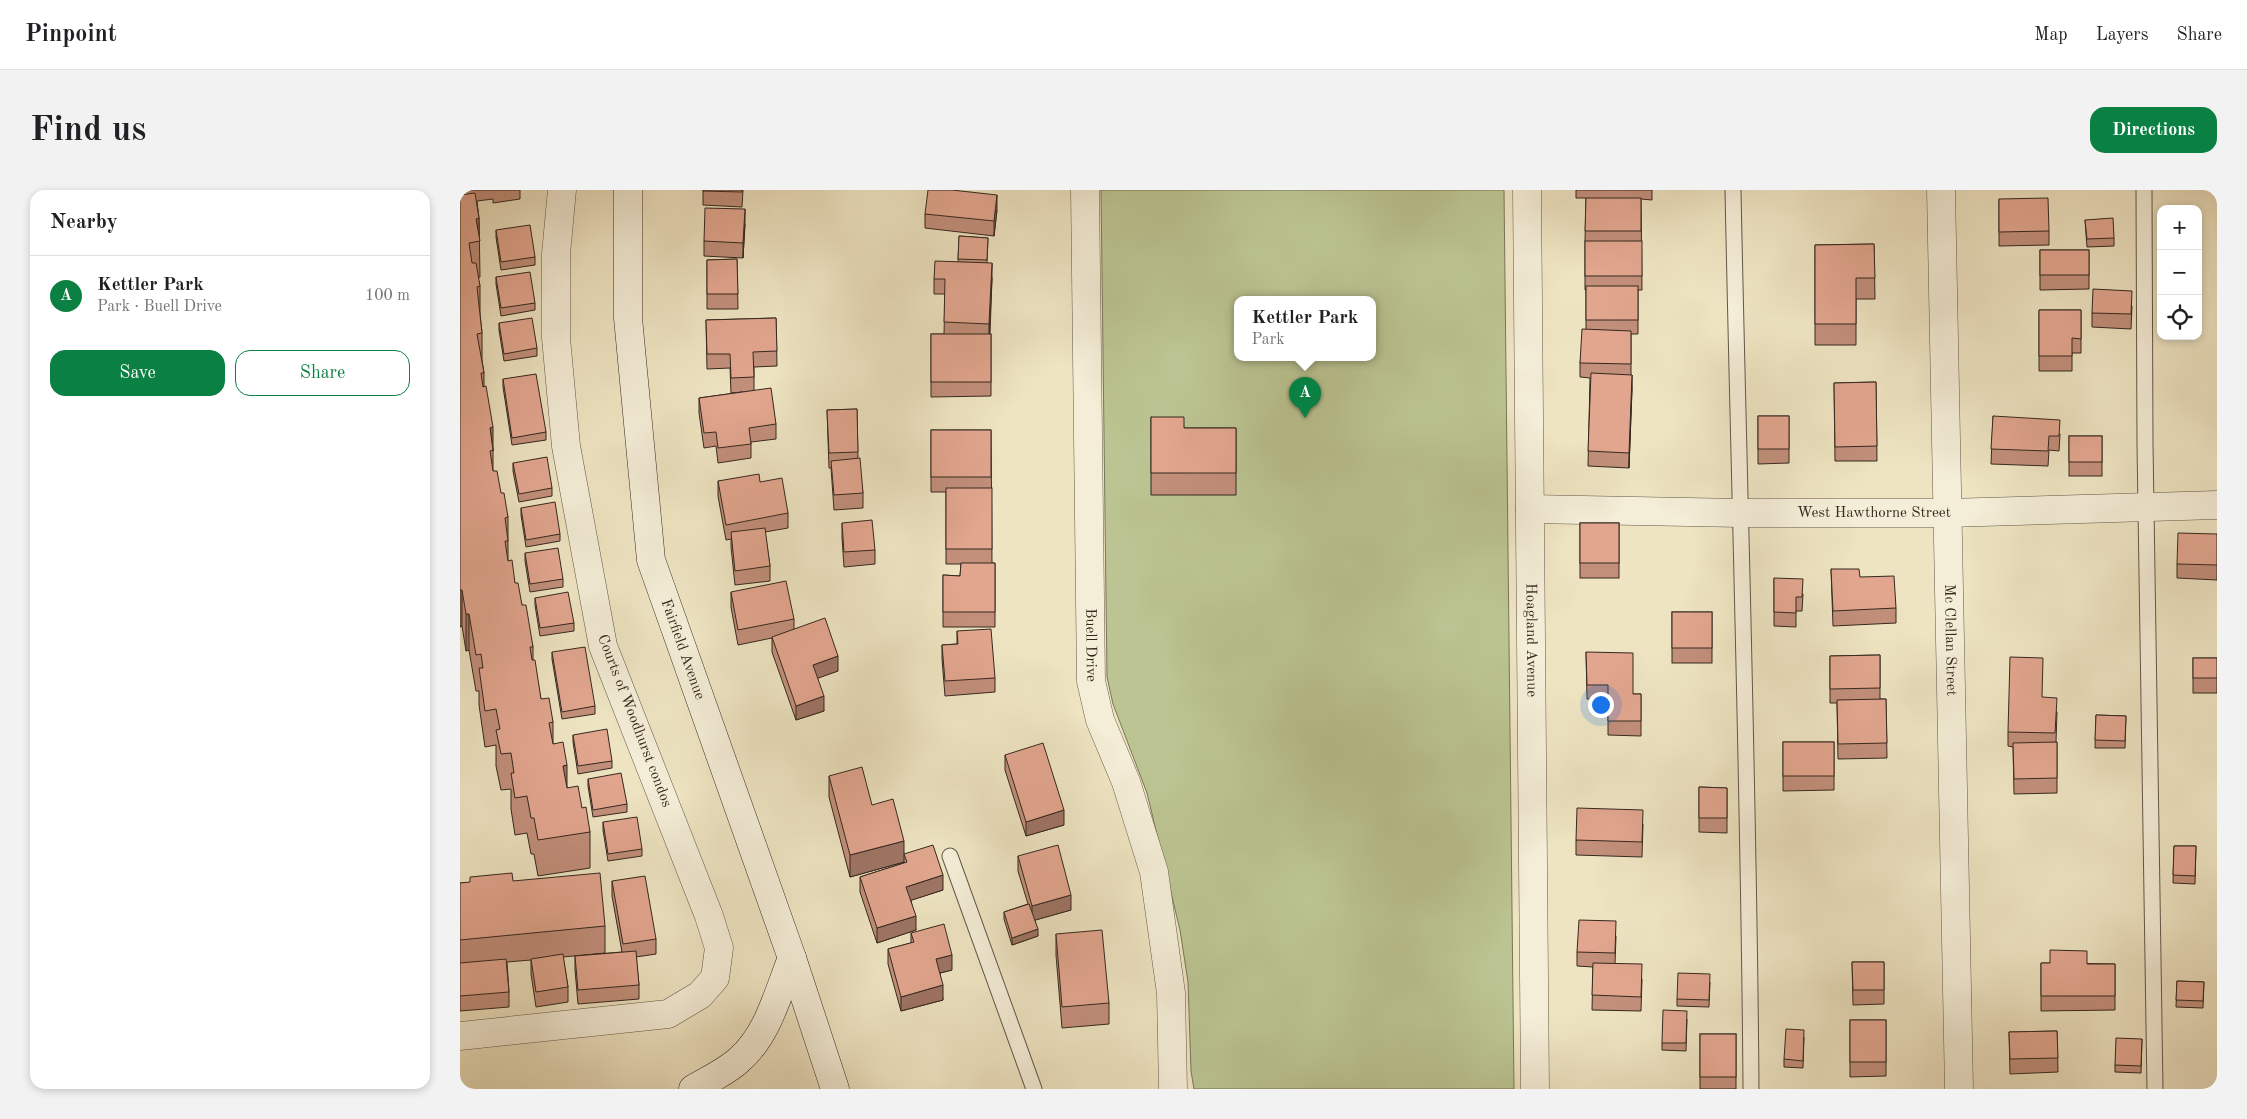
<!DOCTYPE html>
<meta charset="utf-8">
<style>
:root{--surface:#fff;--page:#f2f2f2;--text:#202124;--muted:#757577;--line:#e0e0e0;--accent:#0b8043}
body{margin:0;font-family:"Old Standard TT",serif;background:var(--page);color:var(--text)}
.controls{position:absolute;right:15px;top:15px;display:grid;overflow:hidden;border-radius:10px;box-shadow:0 2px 8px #0003}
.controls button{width:45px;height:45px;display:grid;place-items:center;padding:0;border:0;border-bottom:1px solid var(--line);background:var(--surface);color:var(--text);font:25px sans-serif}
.you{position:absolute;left:1140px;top:514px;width:18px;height:18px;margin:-12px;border:4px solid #fff;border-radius:50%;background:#1a73e8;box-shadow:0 0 0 8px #1a73e833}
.badge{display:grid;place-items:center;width:32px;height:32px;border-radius:50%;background:var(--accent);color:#fff;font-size:16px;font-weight:700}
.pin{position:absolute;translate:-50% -41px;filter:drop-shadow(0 1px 2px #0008)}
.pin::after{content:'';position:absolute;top:26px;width:18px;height:15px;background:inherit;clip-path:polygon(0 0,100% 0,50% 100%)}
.popup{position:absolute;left:774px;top:106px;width:142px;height:65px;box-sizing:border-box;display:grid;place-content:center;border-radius:10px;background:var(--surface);filter:drop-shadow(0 1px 4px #0005);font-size:16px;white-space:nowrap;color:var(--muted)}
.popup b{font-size:19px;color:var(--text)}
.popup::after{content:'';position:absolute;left:50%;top:100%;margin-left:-10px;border:10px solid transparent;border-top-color:var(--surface)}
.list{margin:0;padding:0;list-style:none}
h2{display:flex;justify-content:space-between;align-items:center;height:65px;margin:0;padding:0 20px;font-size:21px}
h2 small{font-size:16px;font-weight:400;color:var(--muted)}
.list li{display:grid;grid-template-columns:32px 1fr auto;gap:15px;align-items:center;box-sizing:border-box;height:80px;padding:0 20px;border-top:1px solid var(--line)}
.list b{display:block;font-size:19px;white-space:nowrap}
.list p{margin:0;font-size:16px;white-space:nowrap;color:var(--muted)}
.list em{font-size:16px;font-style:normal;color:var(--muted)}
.actions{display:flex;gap:10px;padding:15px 20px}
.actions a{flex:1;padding:11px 0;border:1px solid var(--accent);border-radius:15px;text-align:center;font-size:18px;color:var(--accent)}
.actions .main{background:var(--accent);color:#fff}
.icon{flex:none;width:28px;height:28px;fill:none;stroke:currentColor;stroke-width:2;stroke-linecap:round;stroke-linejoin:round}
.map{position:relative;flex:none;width:1757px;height:899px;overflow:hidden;border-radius:15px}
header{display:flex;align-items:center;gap:30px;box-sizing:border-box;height:70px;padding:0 25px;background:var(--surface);border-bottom:1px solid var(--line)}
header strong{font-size:24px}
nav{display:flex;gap:28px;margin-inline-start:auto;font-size:18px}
.intro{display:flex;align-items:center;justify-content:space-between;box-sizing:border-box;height:120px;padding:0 30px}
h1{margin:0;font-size:35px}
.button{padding:12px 22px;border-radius:15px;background:var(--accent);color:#fff;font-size:18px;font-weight:700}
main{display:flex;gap:30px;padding:0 30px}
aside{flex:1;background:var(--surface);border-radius:15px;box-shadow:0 2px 8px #0003}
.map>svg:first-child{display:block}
.green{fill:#bbc492;stroke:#787658;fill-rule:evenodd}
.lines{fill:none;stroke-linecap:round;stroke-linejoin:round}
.service-casing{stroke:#635748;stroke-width:17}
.minor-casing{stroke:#635748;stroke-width:29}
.secondary-casing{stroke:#35281f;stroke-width:29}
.service{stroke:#f4edd7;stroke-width:15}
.minor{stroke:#f4edd7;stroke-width:28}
.secondary{stroke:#f4edd7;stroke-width:28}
.wall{fill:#c28f7b;stroke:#35281f}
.shaded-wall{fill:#9e7464;stroke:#35281f}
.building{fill:#e2a68f;stroke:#35281f}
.labels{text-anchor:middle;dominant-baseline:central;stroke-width:4.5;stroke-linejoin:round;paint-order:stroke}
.street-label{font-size:15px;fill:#35281f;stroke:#f4edd7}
</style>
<header>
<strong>Pinpoint</strong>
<nav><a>Map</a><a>Layers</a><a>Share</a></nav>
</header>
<div class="intro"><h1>Find us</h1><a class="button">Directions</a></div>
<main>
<aside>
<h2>Nearby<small></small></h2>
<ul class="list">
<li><span class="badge">A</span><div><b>Kettler Park</b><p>Park · Buell Drive</p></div><em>100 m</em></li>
</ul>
<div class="actions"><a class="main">Save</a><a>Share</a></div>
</aside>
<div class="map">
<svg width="1757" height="899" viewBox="0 0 1757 899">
<rect width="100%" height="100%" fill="#eee4c2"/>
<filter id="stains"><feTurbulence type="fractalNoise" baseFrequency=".004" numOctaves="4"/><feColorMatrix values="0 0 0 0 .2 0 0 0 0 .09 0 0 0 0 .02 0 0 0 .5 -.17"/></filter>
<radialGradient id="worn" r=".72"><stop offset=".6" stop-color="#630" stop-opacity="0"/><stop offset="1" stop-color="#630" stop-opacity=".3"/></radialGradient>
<path class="green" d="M641,0H1044L1054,899H734L731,881L728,792L720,740L687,603L653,514L647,487ZM778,109H912V167H778Z"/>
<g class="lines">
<g class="service-casing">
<g id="service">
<path d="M1273,0C1279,300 1289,599 1291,899"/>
<path d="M1684,0L1685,254L1695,899"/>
<path d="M490,666L574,899"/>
</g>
</g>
<g class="minor-casing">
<g id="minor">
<path id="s1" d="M625,0L631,491L640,530L666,592L694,682L711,803L713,899"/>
<path id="s2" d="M1067,0L1075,899"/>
<path id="s3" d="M1481,0L1499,899"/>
<path id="s4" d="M1070,319L1281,323H1488L1757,315"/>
<path d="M0,846L208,824L240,805L255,788L259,758L249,726L143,456L106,256L96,148V64L102,0"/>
</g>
</g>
<g class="secondary-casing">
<g id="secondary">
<path id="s5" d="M168,0V128L191,370L332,768L375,899"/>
<path d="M233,899C248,890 266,882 279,870C308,845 318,803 332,768"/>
</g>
</g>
<use href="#service" class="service"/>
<use href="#minor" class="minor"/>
<use href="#secondary" class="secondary"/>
</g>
<g class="wall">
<path d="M0,0H60V9L33,13V9L17,11L19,28L20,87L18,88L20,96V124L22,143V170L24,183V197L33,260V281L48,327V371L62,415L73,457V470L81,509L93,532V554L107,598L122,618L130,642V678L78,686L74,664H71L67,643L55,645L51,619V599L41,600L36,576V555L25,557L19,515V501H16L9,460L6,461L2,436L0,437Z"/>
<path d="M243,0H283L282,17L243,15Z"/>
<path d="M1116,0H1192V10L1181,9L1182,100H1178V144H1171V184L1172,199L1169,278L1128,276L1130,188L1120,187V173L1126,140V100H1125V51L1126,8H1116Z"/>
<path d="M1539,9L1589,41V55L1539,56Z"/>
<path d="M537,20L534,46L465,38V24Z"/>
<path d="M1625,30L1654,48V56L1627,57Z"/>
<path d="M285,34L283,68L244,66V51Z"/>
<path d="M36,40L75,67V75L41,80L36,47Z"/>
<path d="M499,46L528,48L527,73L532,88L530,144H531V206L471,207V144H484L485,104H474V89L498,72Z"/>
<path d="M1414,54L1415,109H1396V155H1355V55Z"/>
<path d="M1580,60H1629V99L1580,100Z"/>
<path d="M277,69L278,119H247V70Z"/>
<path d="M36,87L75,113V120L41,126L36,94Z"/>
<path d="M1672,116L1671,139L1632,137V123Z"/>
<path d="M1579,120H1621V163H1612V181H1579Z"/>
<path d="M316,128L317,176L294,177V201L316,234V249L291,252V268L258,273L256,256L244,258L239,223V208L283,202L271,203L270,178L247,179L246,130Z"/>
<path d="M39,133L77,158V166L44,171L39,140Z"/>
<path d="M43,189L86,242V250L52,255L43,197Z"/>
<path d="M1416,192L1417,271H1375L1374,193Z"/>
<path d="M397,219L398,269L403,303V318L374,320L371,278H369L367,220Z"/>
<path d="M1298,226H1329V273L1298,274Z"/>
<path d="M1533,226L1600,244L1599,261L1589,260L1588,276L1531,274Z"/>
<path d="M691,227L724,238H776V305H691Z"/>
<path d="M471,240H531L532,373H535V437H483V385L500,386L501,374H486V302H471Z"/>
<rect x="1609" y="246" width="33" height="40"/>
<path d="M53,273L92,298V306L59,312L53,281Z"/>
<path d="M258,291L300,292L328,323V338L305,342L310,376V391L275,395L271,357V349L266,350L258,306Z"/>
<path d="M61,318L100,344V351L66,357L61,325Z"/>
<path d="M382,333L415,360V374L384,377L382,348Z"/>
<rect x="1120" y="333" width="39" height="55"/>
<path d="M1757,344V390L1717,388V374Z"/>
<path d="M65,363L103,389V397L70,402L65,371Z"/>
<path d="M1371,379L1400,387L1436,418V433L1373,436Z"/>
<path d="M1314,388L1343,404L1342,421H1336V437L1314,436Z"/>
<path d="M271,402L334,429V439L378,481L357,488L364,521L336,530L312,462V448L278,455L271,417Z"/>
<path d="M75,408L114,433V441L80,446L75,415Z"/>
<rect x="1212" y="422" width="40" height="51"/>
<path d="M497,441L535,488V502L485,506L482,469V455L497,454Z"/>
<path d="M92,462L135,516V524L102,529L92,469Z"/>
<path d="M1126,462L1173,504H1181V546L1148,545V509H1127Z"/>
<path d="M1420,465V509H1426L1427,568L1378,569L1377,513H1370V466Z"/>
<rect x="1733" y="468" width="24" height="35"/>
<path d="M1583,507L1597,522L1596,552H1597V603L1554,604L1553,557L1548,556V542Z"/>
<path d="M1636,525L1666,526L1665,558H1635Z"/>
<path d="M113,545L152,571V578L118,584L113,552Z"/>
<path d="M1323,552H1374V600L1323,601Z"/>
<path d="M545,565L604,635L566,646L545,580Z"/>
<path d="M369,586L412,615L444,664L483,700L451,710L456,740L417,753L400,702V687L444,673V672L390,687L369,607Z"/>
<path d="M128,589L167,614V622L133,627L128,596Z"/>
<path d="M1239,597L1267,598V643L1239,642Z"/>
<path d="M143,632L182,659V666L148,671L143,640Z"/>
<path d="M1183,634L1182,667L1116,665V650Z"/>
<path d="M1714,656H1736L1735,694L1713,693Z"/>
<path d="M558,666L611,720L575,730L578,746L552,755L544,729V722L568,714L558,681Z"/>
<path d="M53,691L145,736V763L103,767L108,797V812L76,817L71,784V770L47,772L49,802V817L0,821V693Z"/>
<path d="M152,691L196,749V764L176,767L179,795V809L118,814L115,780V766L162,762L152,706Z"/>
<path d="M451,743L492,780L480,783L483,810L441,821L428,774V759L451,753Z"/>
<path d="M596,744L649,813V834L602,838L596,765Z"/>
<path d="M1156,746L1155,774L1182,789L1181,821L1132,820L1133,777L1117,776V762Z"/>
<path d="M1392,772H1424V814L1393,815Z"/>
<path d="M1581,773L1655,774V820L1581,821Z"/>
<path d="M1717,791L1744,792L1743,818L1716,817Z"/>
<path d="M1250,792L1249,817L1217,816V809Z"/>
<path d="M1227,829L1226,861L1202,860V853Z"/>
<path d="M1390,830H1426V886L1390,887Z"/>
<path d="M1597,841L1598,882L1550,884L1549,842Z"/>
<rect x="1240" y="844" width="36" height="55"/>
<path d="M1344,847L1343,878L1324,877V869Z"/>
<path d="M1682,849L1681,883L1655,882V875Z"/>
</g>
<g class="shaded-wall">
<path d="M537,5V20L534,46V31Z"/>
<path d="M285,19V34L283,68V53Z"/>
<path d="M19,28V51L16,29Z"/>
<path d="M532,73V88L529,149V134Z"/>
<path d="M1172,185V199L1169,278V263Z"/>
<path d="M33,237V261L30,238Z"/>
<path d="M0,400H2V436L0,437Z"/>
<path d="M6,424H9V460L6,461Z"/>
<path d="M378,466V481L353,490V475Z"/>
<path d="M364,506V521L336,530V516Z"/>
<path d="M107,575V612L103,576Z"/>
<path d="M604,620V635L566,646V632Z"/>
<path d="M444,651V672L390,687V665Z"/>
<path d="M483,685V700L446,712V697Z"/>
<path d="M611,705V720L572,731V716Z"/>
<path d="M456,726V740L417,753V738Z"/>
<path d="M578,739V746L552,755V748Z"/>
<path d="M492,765V780L476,784V769Z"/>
<path d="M483,795V810L441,821V807Z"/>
</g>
<g class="building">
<path d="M243,0H282V2L243,1Z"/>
<path d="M468,0H492L537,5L534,31L465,24Z"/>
<path d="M15,3L19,28L16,29L20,51L9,53L12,73H16L20,96L17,97L22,143L17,144L24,183H21L23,197L26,196L33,237L30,238L33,260L30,261L33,281H37L41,303H44L48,327L45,328L48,351H45L48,371L52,370L55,393H58L62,415H66L73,457H70L72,470H75L81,509L89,508L93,532L89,533L93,554L103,552L107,575L103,576L107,598L118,596L122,618L126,617L130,642L78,650L74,628H71L67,606L55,608L51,583H54L51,563L41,564L36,540L40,539L36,519L25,521L19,478H23L21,464L16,465L9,424H6L2,400H0V5Z"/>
<path d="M1126,8H1181V41H1125Z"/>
<path d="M1588,8L1589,41L1539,42V9Z"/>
<path d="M245,18L285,19L283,53L244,51Z"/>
<path d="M1653,28L1654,48L1627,49L1625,30Z"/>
<path d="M70,35L75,67L41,72L36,40Z"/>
<path d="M499,46L528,48L527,70L498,69Z"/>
<rect x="1125" y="51" width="57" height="35"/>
<path d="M1414,54L1415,88H1396V134H1355V55Z"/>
<rect x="1580" y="60" width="49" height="25"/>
<path d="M277,69L278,104H247V70Z"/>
<path d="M475,71L532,73L529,134L484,132L485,89H474Z"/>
<path d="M70,82L75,113L41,118L36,87Z"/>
<rect x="1126" y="96" width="52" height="34"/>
<path d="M1633,99L1672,101L1671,124L1632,123Z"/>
<path d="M1579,120H1621V149L1612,148V166H1579Z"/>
<path d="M72,128L77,158L44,164L39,133Z"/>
<path d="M316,128L317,161L293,162L294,187L271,188L270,164H247L246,130Z"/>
<path d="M1122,139L1171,141V174L1120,173Z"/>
<rect x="471" y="144" width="60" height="48"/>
<path d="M1131,183L1172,185L1169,263L1128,261Z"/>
<path d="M76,184L86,242L52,248L43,189Z"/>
<path d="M1416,192L1417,256L1375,257L1374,193Z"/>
<path d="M311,198L316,234L289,238L291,254L258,258L256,242L244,243L239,208Z"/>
<path d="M397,219L398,262L369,263L367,220Z"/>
<rect x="1298" y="226" width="31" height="33"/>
<path d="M1533,226L1600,230L1599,246H1589L1588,261L1531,259Z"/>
<path d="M691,227H724V238H776V283H691Z"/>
<rect x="471" y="240" width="60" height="47"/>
<rect x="1609" y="246" width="33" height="26"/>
<path d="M87,267L92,298L59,304L53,273Z"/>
<path d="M400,268L403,303L374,305L371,271Z"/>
<path d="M299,284L300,292L322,288L328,323L266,335L258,291Z"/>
<rect x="486" y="298" width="46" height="61"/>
<path d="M95,312L100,344L66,350L61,318Z"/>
<path d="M412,330L415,360L384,362L382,333Z"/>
<rect x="1120" y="333" width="39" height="40"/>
<path d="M305,338L310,376L275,381L271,342Z"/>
<path d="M1718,343L1757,344V375L1717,374Z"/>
<path d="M98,358L103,389L70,394L65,363Z"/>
<path d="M501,373H535V422H483V385L500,386Z"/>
<path d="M1371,379H1399L1400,387L1434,386L1436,418L1373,421Z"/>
<path d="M1314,388L1343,389L1342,407H1336V423L1314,422Z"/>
<path d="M326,391L334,429L278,440L271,402Z"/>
<path d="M108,402L114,433L80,438L75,408Z"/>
<rect x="1212" y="422" width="40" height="36"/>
<path d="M365,428L378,466L353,475L364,506L336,516L312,447Z"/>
<path d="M531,439L535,488L485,491L482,455L498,454L497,441Z"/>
<path d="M125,457L135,516L102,522L92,462Z"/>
<path d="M1126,462L1173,463V504H1181V531H1148V495H1127Z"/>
<path d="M1420,465V498L1370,499V466Z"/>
<path d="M1550,467L1583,468L1582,507L1597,508L1595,543L1548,542Z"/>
<rect x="1733" y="468" width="24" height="20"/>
<path d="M1426,509L1427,553L1378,554L1377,510Z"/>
<path d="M1636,525L1666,526L1665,551L1635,550Z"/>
<path d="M147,539L152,571L118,576L113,545Z"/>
<rect x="1323" y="552" width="51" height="34"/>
<path d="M1597,552V588L1554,589L1553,553Z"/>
<path d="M583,553L604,620L566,632L545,565Z"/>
<path d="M402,577L412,615L433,609L444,651L390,665L369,586Z"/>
<path d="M161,583L167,614L133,620L128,589Z"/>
<path d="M1239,597L1267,598V628H1239Z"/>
<path d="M1117,618L1183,620L1182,652L1116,650Z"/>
<path d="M177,627L182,659L148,664L143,632Z"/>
<path d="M473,655L483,685L446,697L456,726L417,738L400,687L447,672L444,664Z"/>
<path d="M598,655L611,705L572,716L558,666Z"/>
<path d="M1714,656H1736L1735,686L1713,685Z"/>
<path d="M52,683L53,691L140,683L145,736L0,750V693L10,692V687Z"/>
<path d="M185,686L196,749L163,754L152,691Z"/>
<path d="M569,714L578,739L552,748L544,722Z"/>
<path d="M1119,730L1156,731L1155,763L1117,762Z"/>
<path d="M484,734L492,765L476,769L483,795L441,807L428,759L454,752L451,743Z"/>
<path d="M642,740L649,813L602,817L596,744Z"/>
<path d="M1590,760L1627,761V774H1655V806H1581V773H1590Z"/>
<path d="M176,761L179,795L118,800L115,766Z"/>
<path d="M103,764L108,797L76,802L71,769Z"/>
<path d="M46,769L49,802L0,806V773Z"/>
<path d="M1392,772H1424V800H1393Z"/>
<path d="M1133,773L1182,774L1181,807L1132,805Z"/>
<path d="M1218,783L1250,784L1249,810L1217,809Z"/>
<path d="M1717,791L1744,792L1743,811L1716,810Z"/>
<path d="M1203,820L1227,821L1226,853H1202Z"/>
<rect x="1390" y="830" width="36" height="42"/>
<path d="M1326,839L1344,840L1343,871L1324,869Z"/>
<path d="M1597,841L1598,868L1550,869L1549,842Z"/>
<rect x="1240" y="844" width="36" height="43"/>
<path d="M1656,848L1682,849L1681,876L1655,875Z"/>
</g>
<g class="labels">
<g class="street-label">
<text stroke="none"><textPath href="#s4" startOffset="344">West Hawthorne Street</textPath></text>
<text stroke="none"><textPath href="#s2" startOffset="450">Hoagland Avenue</textPath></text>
<text stroke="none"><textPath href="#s3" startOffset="450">Mc Clellan Street</textPath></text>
<text stroke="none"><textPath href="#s1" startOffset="455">Buell Drive</textPath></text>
<text stroke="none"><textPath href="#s5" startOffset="466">Fairfield Avenue</textPath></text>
<text transform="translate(174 531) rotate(69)">Courts of Woodhurst condos</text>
</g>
</g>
<rect width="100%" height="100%" filter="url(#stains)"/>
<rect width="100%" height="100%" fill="url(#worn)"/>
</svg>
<div class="controls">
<button>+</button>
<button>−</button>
<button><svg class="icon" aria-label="locate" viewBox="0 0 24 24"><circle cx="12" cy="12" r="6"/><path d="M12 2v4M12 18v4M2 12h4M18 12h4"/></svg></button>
</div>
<div class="you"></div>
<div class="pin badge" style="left:845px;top:228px">A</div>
<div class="popup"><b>Kettler Park</b>Park</div>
</div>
</main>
